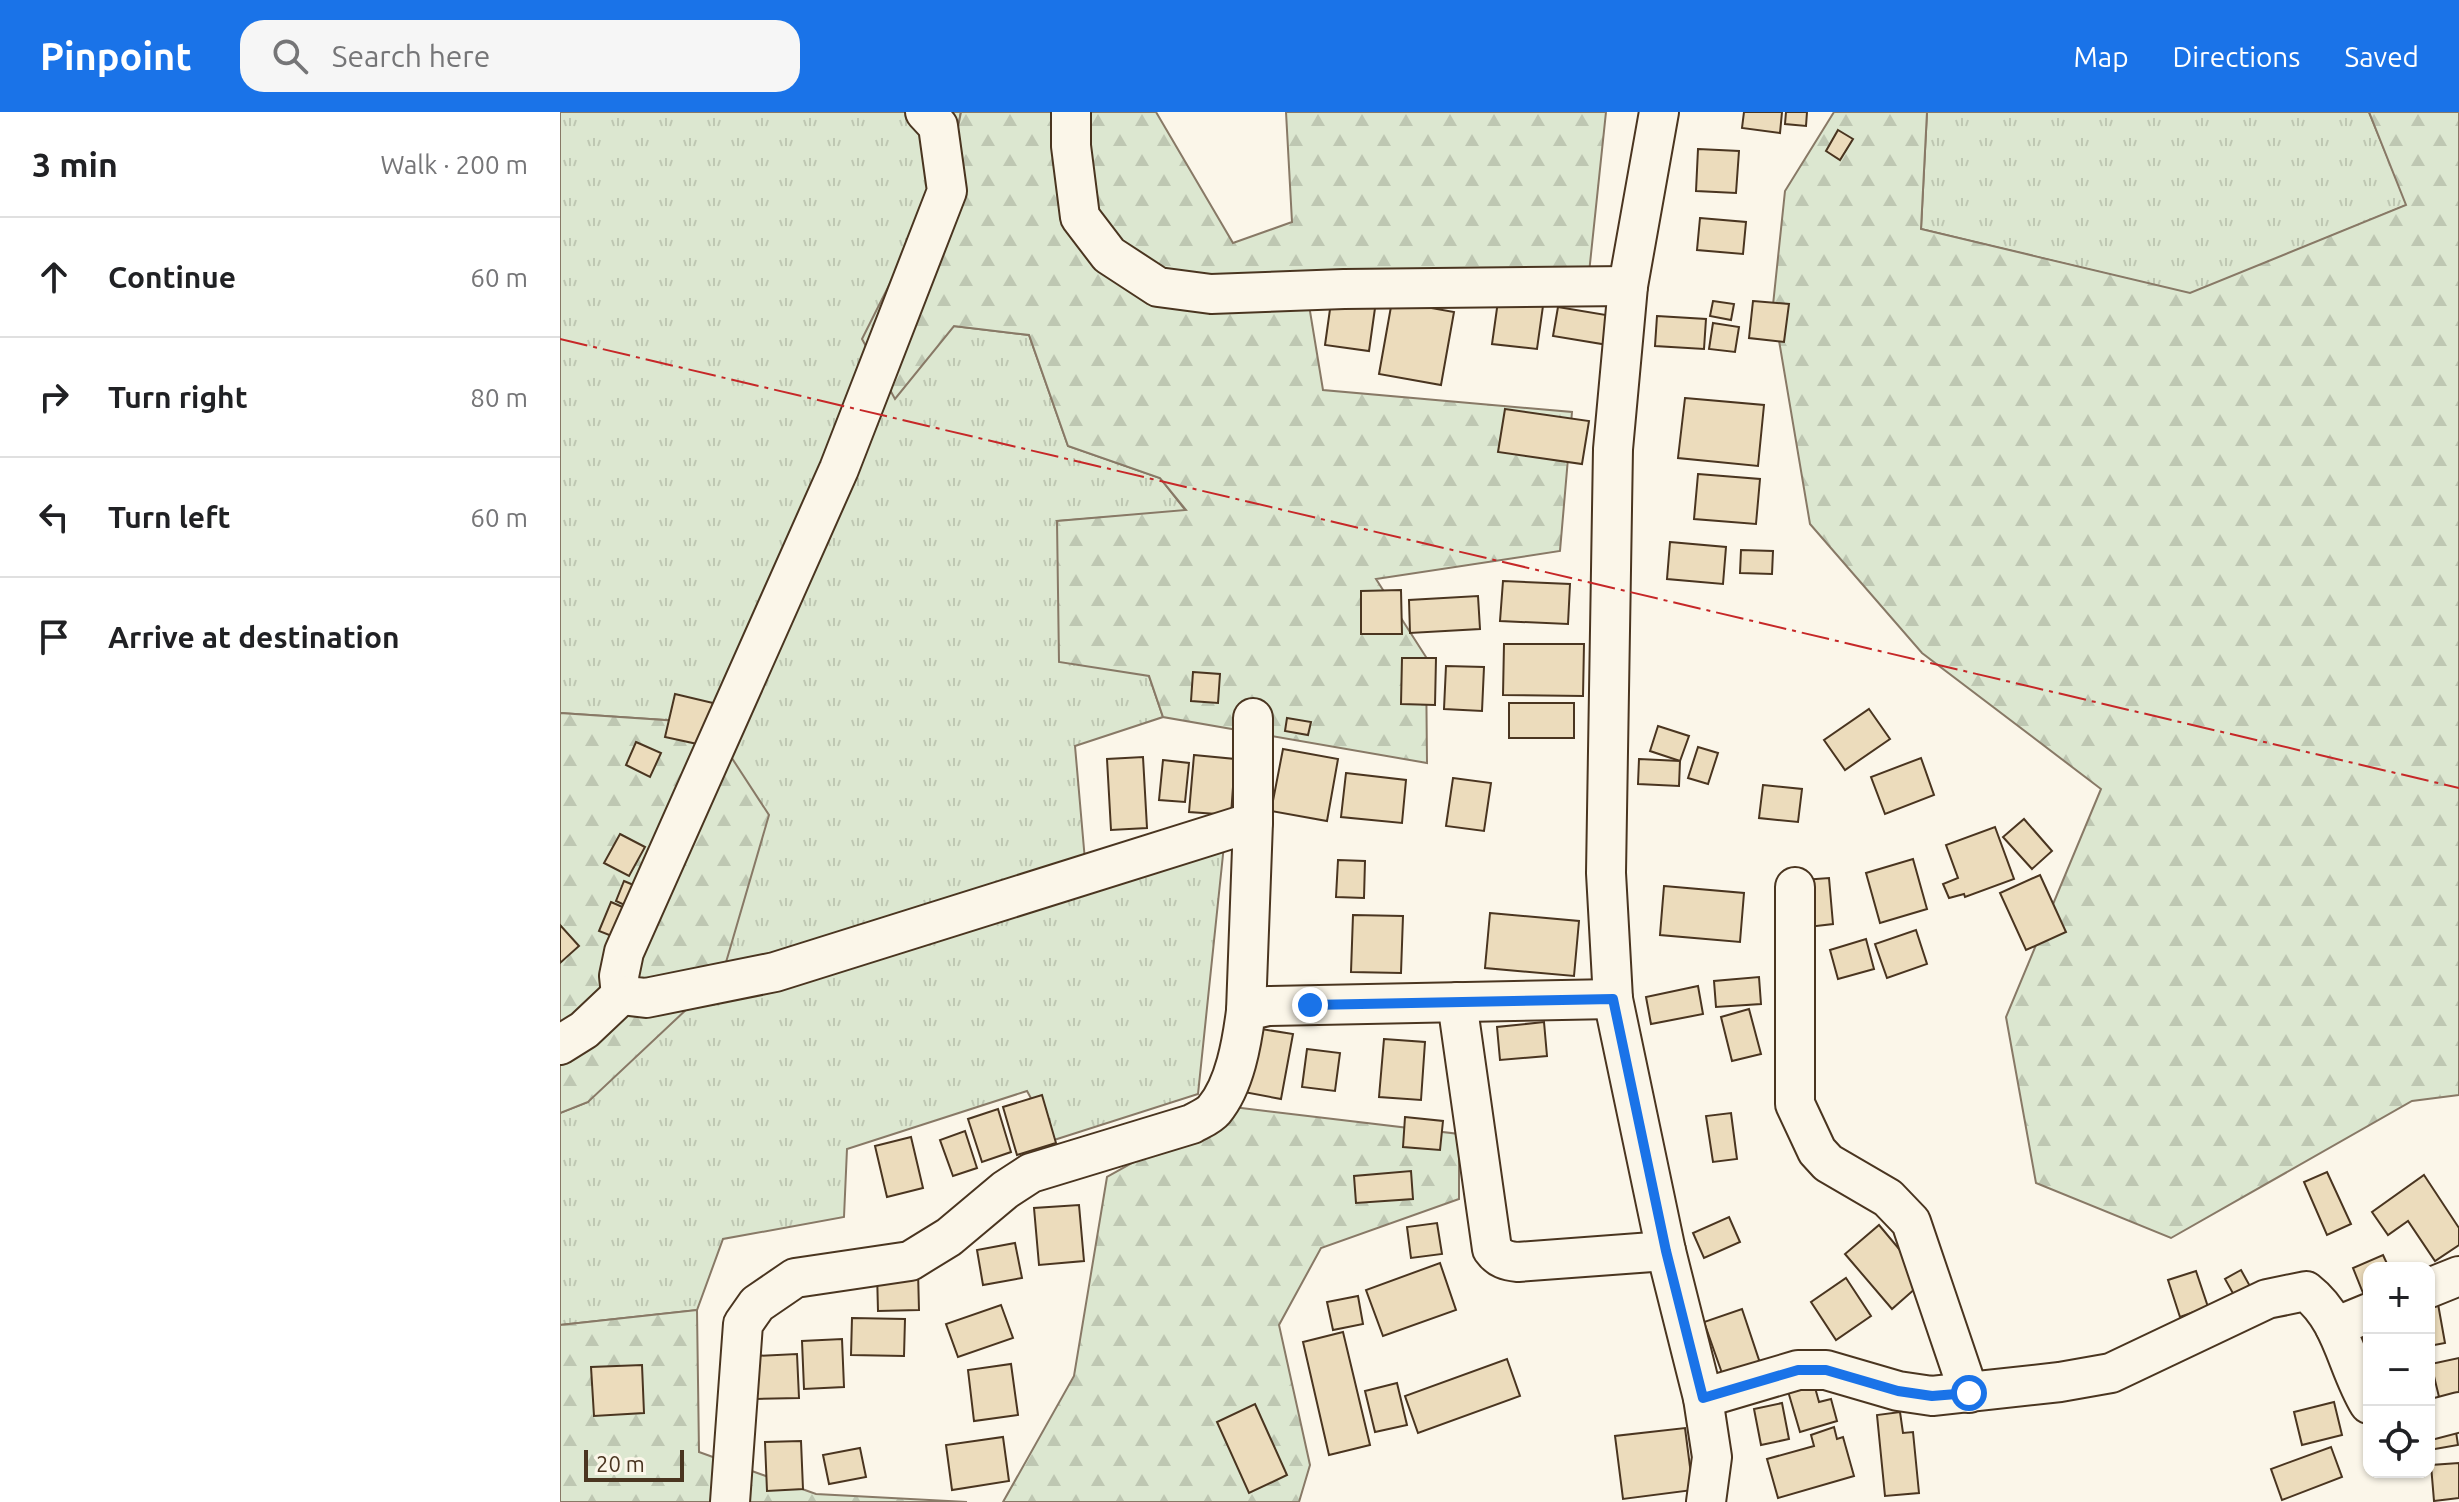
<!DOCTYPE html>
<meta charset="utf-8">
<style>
:root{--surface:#fff;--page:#f6f6f6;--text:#202124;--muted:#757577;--line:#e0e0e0;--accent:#1a73e8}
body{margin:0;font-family:Ubuntu,sans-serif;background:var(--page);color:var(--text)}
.controls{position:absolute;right:24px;bottom:24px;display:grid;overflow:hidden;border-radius:16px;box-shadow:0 2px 6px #0004}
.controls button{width:72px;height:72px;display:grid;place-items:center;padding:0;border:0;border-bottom:2px solid var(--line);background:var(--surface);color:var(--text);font:40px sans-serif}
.scale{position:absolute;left:24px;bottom:20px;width:100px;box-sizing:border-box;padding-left:8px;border:4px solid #4a3520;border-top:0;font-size:22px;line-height:28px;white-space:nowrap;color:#4a3520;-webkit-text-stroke:6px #fbf6e9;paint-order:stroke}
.stop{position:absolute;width:24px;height:24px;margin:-18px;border:6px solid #1a73e8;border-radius:50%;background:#fff}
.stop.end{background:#1a73e8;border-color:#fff;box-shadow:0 2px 8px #0008}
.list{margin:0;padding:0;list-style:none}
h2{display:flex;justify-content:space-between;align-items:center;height:104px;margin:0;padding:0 32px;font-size:34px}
h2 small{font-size:26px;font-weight:400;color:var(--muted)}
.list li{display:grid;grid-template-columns:52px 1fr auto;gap:24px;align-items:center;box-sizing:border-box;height:120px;padding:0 32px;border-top:2px solid var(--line)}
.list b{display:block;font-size:30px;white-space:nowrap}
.list em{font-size:26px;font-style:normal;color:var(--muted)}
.icon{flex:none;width:44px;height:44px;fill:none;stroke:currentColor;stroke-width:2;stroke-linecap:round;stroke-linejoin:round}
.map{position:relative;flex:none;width:1899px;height:1390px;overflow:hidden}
header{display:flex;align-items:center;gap:48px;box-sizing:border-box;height:112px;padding:0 40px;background:var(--accent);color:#fff}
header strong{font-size:38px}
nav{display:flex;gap:44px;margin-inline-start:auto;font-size:28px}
.search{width:560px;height:72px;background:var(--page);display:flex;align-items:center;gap:20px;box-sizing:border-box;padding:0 28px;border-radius:24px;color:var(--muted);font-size:30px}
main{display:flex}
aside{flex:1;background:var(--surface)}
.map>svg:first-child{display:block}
.grass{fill:url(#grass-tufts);stroke:#887966;stroke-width:2}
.forest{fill:url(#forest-firs);stroke:#887966;stroke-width:2}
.building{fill:#ecdcbc;stroke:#4a3520;stroke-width:2}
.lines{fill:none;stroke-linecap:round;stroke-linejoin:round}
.minor-casing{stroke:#4a3520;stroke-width:42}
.minor{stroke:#fbf6e9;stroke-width:38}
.power{stroke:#c62828;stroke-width:2;stroke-dasharray:28 6 4 6;stroke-linecap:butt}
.route{stroke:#1a73e8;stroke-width:10}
</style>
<header>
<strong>Pinpoint</strong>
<div class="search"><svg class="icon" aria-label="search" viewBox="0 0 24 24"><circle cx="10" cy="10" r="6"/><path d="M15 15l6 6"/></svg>Search here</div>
<nav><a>Map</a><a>Directions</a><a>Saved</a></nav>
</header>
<main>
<aside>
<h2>3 min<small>Walk · 200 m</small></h2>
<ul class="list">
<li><svg class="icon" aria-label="ahead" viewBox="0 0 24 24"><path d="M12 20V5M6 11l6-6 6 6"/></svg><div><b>Continue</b></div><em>60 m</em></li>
<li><svg class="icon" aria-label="right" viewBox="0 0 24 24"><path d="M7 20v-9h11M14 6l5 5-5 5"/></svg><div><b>Turn right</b></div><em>80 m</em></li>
<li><svg class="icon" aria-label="left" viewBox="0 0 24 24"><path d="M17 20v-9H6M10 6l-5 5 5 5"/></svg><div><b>Turn left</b></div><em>60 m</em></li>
<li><svg class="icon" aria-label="arrive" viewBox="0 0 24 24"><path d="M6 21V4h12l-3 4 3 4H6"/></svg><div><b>Arrive at destination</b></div></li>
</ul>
</aside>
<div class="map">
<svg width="1899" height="1390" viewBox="0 0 1899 1390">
<defs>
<pattern id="grass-tufts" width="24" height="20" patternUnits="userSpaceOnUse" patternTransform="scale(2)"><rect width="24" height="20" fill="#dce7d0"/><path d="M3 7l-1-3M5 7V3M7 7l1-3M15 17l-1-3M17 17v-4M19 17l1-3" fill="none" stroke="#bec7b2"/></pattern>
<pattern id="forest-firs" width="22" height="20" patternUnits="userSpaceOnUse" patternTransform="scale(2)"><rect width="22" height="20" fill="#dce7d0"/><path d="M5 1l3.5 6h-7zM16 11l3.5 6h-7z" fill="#bec7b2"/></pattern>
</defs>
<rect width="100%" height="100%" fill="#fbf6e9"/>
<g class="grass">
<path d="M0,0H401L391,50L394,214L469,223L508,334L600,366L626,399L497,409L589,564L603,605L515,634L526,760L666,714L638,982L494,1028L467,979L287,1037L284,1105L163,1127L137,1198L0,1213V1001L28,990L149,611L0,601Z"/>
<path d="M1367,0H1809L1847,93L1630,182L1361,117Z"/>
</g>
<g class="forest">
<path d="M401,0H596L673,131L732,110L726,0H1046L1029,161L745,169L763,278L1012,300L1000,439L816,467L866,545L867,651L603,605L589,564L499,550L497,409L626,398L600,366L508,334L469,223L394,214L335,287L302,227L391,50Z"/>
<path d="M1274,0H1367L1361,117L1630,181L1846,93L1809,0H1899V983L1852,989L1611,1126L1476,1071L1446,905L1541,677L1362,541L1250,412L1213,193L1225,79Z"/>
<path d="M0,601L149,611L209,703L162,864L28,990L0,1001Z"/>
<path d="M673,995L899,1022V1087L761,1136L719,1213L750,1353L739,1390H443L514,1264L547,1065Z"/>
<path d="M137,1198L139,1340L256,1382L407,1390H0V1213Z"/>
</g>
<g class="building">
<path d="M1184,0H1222L1220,21L1182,16Z"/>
<path d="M1226,0H1247L1246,14L1225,12Z"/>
<path d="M1278,18L1293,27L1280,48L1266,39Z"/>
<path d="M1138,37L1179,39L1176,81L1136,79Z"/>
<path d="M1140,106L1186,110L1183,142L1137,138Z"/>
<path d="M772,183L816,189L809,239L765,233Z"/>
<path d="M832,189L894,200L881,273L819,262Z"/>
<path d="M938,189L983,194L977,237L932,232Z"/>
<path d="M1153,189L1174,192L1171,208L1150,204Z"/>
<path d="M1193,189L1229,192L1224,230L1189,226Z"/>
<path d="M998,195L1052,204L1048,233L993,224Z"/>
<path d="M1097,204L1146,207L1144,237L1095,234Z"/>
<path d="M1153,211L1179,215L1175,240L1149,237Z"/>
<path d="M1125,286L1204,293L1198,354L1118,346Z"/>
<path d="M945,297L1029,309L1022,352L938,340Z"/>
<path d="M1138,362L1200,367L1196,412L1134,407Z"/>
<path d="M1110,430L1166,435L1163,472L1107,467Z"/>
<path d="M1181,438L1213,439L1212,462L1180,461Z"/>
<path d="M943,469L1010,472L1008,512L940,509Z"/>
<path d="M841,478L842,522H801V479Z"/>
<path d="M918,484L920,517L850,521L849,488Z"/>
<path d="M944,532H1024L1023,584L943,583Z"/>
<path d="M842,546H876L875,593L841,592Z"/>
<path d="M886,554L924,555L922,599L884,597Z"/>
<path d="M633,560L660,562L658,591L631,589Z"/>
<path d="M115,582L153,591L142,633L105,625Z"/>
<rect x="949" y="591" width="65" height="35"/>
<path d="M1309,597L1330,627L1285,658L1264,628Z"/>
<path d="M727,606L751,610L748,623L725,619Z"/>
<path d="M1098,614L1129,624L1120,649L1090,639Z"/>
<path d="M76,630L101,641L90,665L66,653Z"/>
<path d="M1138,635L1158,641L1148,672L1128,666Z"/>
<path d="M723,637L778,647L767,709L711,699Z"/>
<path d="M634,643L675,647L671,703L629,700Z"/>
<path d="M583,645L587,716L551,718L547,647Z"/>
<path d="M1361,646L1374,683L1325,702L1311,665Z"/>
<path d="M1079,647L1120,649L1119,674L1078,672Z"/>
<path d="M603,648L629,651L625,690L599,688Z"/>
<path d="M786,661L846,668L842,711L781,705Z"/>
<path d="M893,666L931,671L924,719L886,714Z"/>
<path d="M1203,673L1242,677L1238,710L1199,706Z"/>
<path d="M1464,707L1492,739L1472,757L1443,725Z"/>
<path d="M1435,715L1454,767L1405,785L1404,782L1389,786L1383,772L1398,766L1386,733Z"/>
<path d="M60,722L85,735L69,764L44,751Z"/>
<path d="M1353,747L1367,797L1320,811L1306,761Z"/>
<path d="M778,748L805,749L804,786L776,785Z"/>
<path d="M1480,763L1506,820L1466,838L1440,781Z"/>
<path d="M1269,766L1273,812L1248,815L1243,768Z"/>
<path d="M64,769L83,777L73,797L56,789Z"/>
<path d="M1104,774L1184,781L1180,830L1100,823Z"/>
<path d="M51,790L74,800L62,828L39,819Z"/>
<path d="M930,801L1019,809L1014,864L925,856Z"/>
<path d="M793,803L843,804L841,861L791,860Z"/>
<path d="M0,813L19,834L0,851Z"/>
<path d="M1356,818L1367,852L1327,866L1315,832Z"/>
<path d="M1306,827L1314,857L1278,867L1270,838Z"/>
<path d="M1199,865L1201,892L1156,895L1154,869Z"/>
<path d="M1138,874L1143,902L1091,912L1086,885Z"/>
<path d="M1189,897L1201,942L1172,949L1161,905Z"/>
<path d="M984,910L987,944L940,948L937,915Z"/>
<path d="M695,916L733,922L721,987L684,980Z"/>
<path d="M824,927L865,930L861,988L819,985Z"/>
<path d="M747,937L780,941L775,979L742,975Z"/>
<path d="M482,983L496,1031L457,1043L443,995Z"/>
<path d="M438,997L451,1040L422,1050L408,1007Z"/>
<path d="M1171,1001L1177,1047L1153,1050L1146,1004Z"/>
<path d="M845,1005L883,1009L880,1038L843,1035Z"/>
<path d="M405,1019L417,1056L393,1064L380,1028Z"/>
<path d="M351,1025L363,1076L327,1085L315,1034Z"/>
<path d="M851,1059L853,1087L796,1091L794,1064Z"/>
<path d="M1767,1060L1791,1112L1767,1123L1744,1070Z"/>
<path d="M1864,1063L1899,1116V1133L1875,1149L1848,1109L1828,1123L1812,1100Z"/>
<path d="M519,1093L524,1149L479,1153L474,1096Z"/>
<path d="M1169,1105L1180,1130L1144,1146L1133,1121Z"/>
<path d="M877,1111L882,1142L851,1146L847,1115Z"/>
<path d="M1319,1113L1365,1168L1332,1197L1285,1142Z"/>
<path d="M455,1131L462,1166L423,1173L417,1138Z"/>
<path d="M1823,1143L1829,1156H1809L1807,1191L1793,1156Z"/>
<path d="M880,1151L896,1198L823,1224L806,1178Z"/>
<path d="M1681,1158L1691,1176L1675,1185L1665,1167Z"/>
<path d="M358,1159L359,1198L318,1199L317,1160Z"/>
<path d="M1636,1159L1648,1195L1620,1205L1608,1168Z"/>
<path d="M1286,1166L1311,1204L1276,1228L1251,1190Z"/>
<path d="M798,1184L803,1212L773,1218L767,1190Z"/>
<path d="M1878,1192L1885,1231L1869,1234V1194Z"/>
<path d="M441,1193L453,1226L398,1245L386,1212Z"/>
<path d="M1182,1197L1200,1251L1163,1264L1144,1210Z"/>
<path d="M292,1206L345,1207L344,1244L291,1243Z"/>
<path d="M783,1220L810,1333L769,1343L743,1230Z"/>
<path d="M282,1227L284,1275L244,1277L242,1229Z"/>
<path d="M237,1242L239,1286L196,1287L195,1244Z"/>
<path d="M1899,1246V1285L1880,1289L1871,1252Z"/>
<path d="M947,1247L960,1284L858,1321L845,1284Z"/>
<path d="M451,1252L458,1303L414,1309L408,1258Z"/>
<path d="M82,1253L84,1301L34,1304L31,1255Z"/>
<path d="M1251,1261L1259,1290L1271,1287L1277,1309L1240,1320L1225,1269Z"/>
<path d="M837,1271L847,1313L815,1320L805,1279Z"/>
<path d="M1774,1290L1782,1323L1742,1333L1734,1300Z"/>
<path d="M1222,1291L1229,1327L1201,1333L1194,1297Z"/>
<path d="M695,1292L727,1363L689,1381L657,1310Z"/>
<path d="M1340,1300L1343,1321L1353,1320L1359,1381L1325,1384L1317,1303Z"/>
<path d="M1895,1313L1898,1333L1869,1338V1317Z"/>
<path d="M1274,1315L1277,1327L1283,1325L1294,1364L1218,1386L1207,1347L1254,1334L1251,1323Z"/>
<path d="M1125,1316L1133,1378L1063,1387L1055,1324Z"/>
<path d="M443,1325L449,1369L392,1378L386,1333Z"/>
<path d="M241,1329L243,1377L207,1379L205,1330Z"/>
<path d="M1771,1335L1782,1365L1722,1388L1711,1357Z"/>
<path d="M300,1336L306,1365L269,1372L263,1343Z"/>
<path d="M1899,1351V1386L1874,1389L1871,1353Z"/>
</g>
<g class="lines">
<g class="minor-casing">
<g id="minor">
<path d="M365,0L378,14L387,79L279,357L64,840L59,864L61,883L86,886L215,860L693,710"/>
<path d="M511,0V34L520,105L549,143L598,175L651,182L784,177L1068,174"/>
<path d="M1099,0L1068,174L1053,337L1046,761L1053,887L1106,1139L1143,1286L1152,1345L1146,1390"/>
<path d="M1235,775V992L1257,1039L1268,1051L1328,1086L1351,1110L1409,1281"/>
<path d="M897,890L932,1137C939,1147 947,1149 958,1150L1106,1139"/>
<path d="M686,899L693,710V606"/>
<path d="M0,933L24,918L61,883"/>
<path d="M1869,1176L1899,1164"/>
<path d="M1775,1215L1809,1201"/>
<path d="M1143,1286L1238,1258H1266L1338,1279L1372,1284L1500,1270L1551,1261L1707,1187L1746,1179C1783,1208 1786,1254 1809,1292"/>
<path d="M1869,1308L1899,1300"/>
<path d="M170,1390L183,1212L197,1192L235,1166L350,1149L389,1125L445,1078L471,1061L632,1012C639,1008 649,1004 654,998C675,973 682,930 686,899L708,894L1053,887"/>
</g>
</g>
<use href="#minor" class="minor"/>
<path class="power" d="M0,227L1899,676"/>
</g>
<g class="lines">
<path class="route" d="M750,893L1053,887L1106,1139L1143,1286L1238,1258H1266L1338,1279L1372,1284L1409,1281"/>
</g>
</svg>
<div class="controls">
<button>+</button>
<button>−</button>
<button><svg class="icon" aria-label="locate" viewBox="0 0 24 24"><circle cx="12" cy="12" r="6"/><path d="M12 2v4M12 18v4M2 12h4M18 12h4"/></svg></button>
</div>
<div class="scale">20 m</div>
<div class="stop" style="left:1409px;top:1281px"></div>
<div class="stop end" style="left:750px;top:893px"></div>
</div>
</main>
